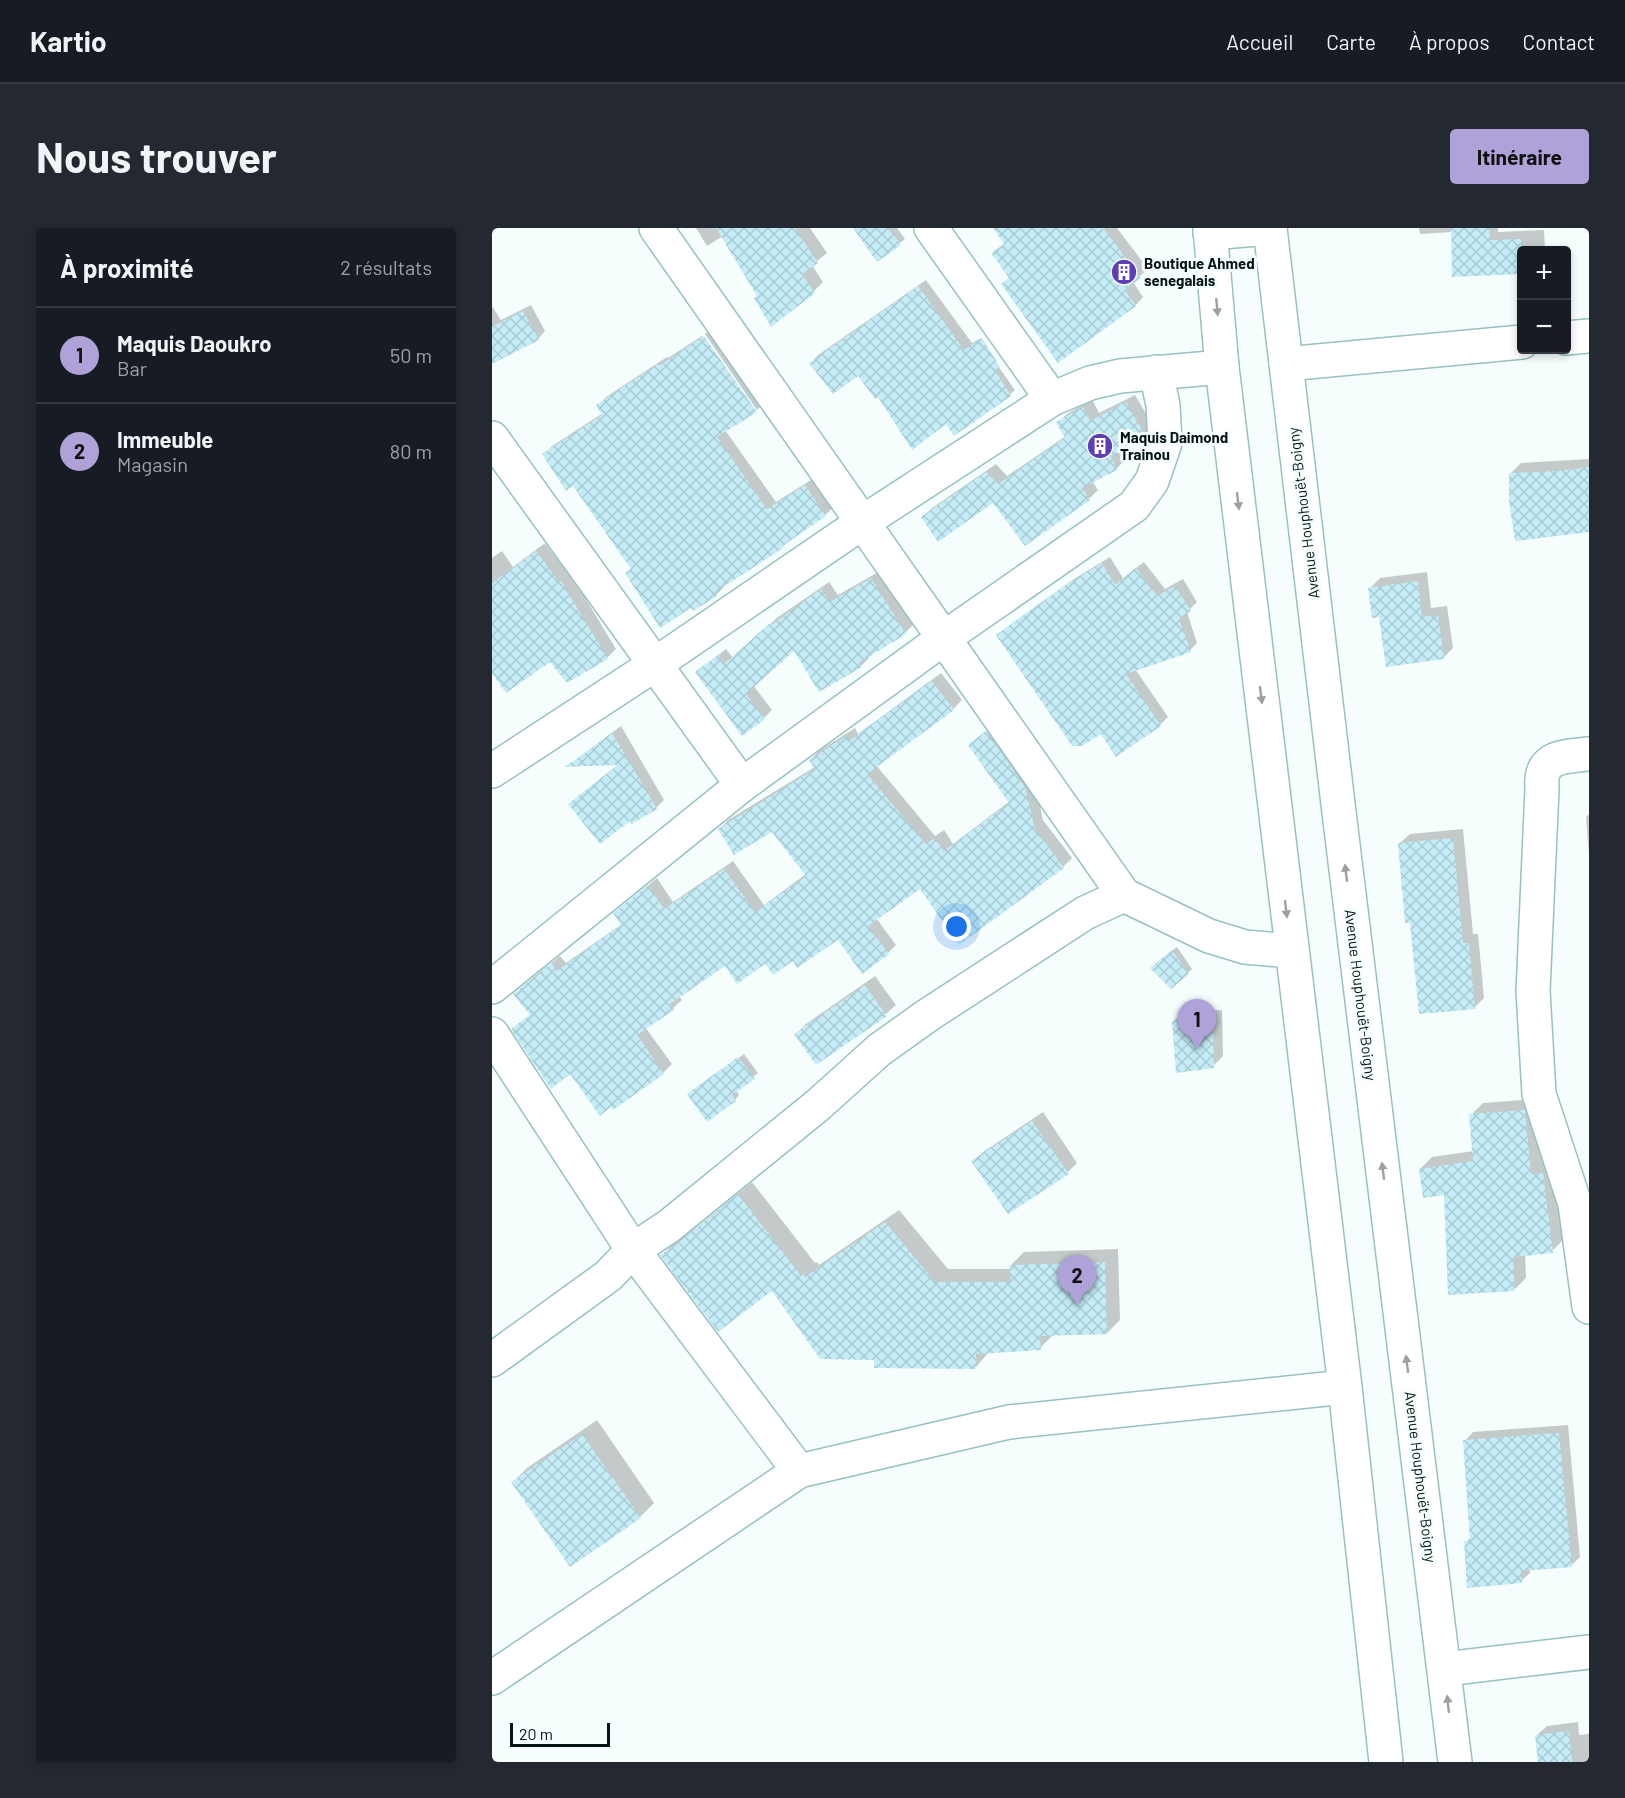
<!DOCTYPE html>
<html lang="fr">
<meta charset="utf-8">
<style>
:root{--surface:#171b24;--page:#242831;--text:#f1f3f6;--muted:#9ea1a6;--line:#363941;--accent:#afa2d9}
body{margin:0;font-family:Barlow,sans-serif;background:var(--page);color:var(--text)}
.controls{position:absolute;right:18px;top:18px;display:grid;overflow:hidden;border-radius:6px;box-shadow:0 3px 9px #0003}
.controls button{width:54px;height:54px;display:grid;place-items:center;padding:0;border:0;border-bottom:2px solid var(--line);background:var(--surface);color:var(--text);font:30px sans-serif}
.scale{position:absolute;left:18px;bottom:15px;width:100px;box-sizing:border-box;padding-left:6px;border:3px solid #051415;border-top:0;font-size:16px;line-height:21px;white-space:nowrap;color:#051415;-webkit-text-stroke:4px #f5fdfd;paint-order:stroke}
.you{position:absolute;left:465px;top:699px;width:21px;height:21px;margin:-15px;border:4px solid #fff;border-radius:50%;background:#1a73e8;box-shadow:0 0 0 9px #1a73e833}
.badge{display:grid;place-items:center;width:39px;height:39px;border-radius:50%;background:var(--accent);color:#111;font-size:20px;font-weight:700}
.pin{position:absolute;translate:-50% -50px;filter:drop-shadow(0 2px 3px #0008)}
.pin::after{content:'';position:absolute;top:32px;width:21px;height:18px;background:inherit;clip-path:polygon(0 0,100% 0,50% 100%)}
.list{margin:0;padding:0;list-style:none}
h2{display:flex;justify-content:space-between;align-items:center;height:78px;margin:0;padding:0 24px;font-size:26px}
h2 small{font-size:20px;font-weight:400;color:var(--muted)}
.list li{display:grid;grid-template-columns:39px 1fr auto;gap:18px;align-items:center;box-sizing:border-box;height:96px;padding:0 24px;border-top:2px solid var(--line)}
.list b{display:block;font-size:22px;white-space:nowrap}
.list p{margin:0;font-size:20px;white-space:nowrap;color:var(--muted)}
.list em{font-size:20px;font-style:normal;color:var(--muted)}
.map{position:relative;flex:none;width:1097px;height:1534px;overflow:hidden;border-radius:6px}
header{display:flex;align-items:center;gap:36px;box-sizing:border-box;height:84px;padding:0 30px;background:var(--surface);border-bottom:2px solid var(--line)}
header strong{font-size:28px}
nav{display:flex;gap:33px;margin-inline-start:auto;font-size:21px}
.intro{display:flex;align-items:center;justify-content:space-between;box-sizing:border-box;height:144px;padding:0 36px}
h1{margin:0;font-size:42px}
.button{padding:15px 27px;border-radius:6px;background:var(--accent);color:#111;font-size:21px;font-weight:700}
main{display:flex;gap:36px;padding:0 36px}
aside{flex:1;background:var(--surface);border-radius:6px;box-shadow:0 3px 9px #0003}
.map>svg:first-child{display:block}
.shadow{fill:#0003}
.building{fill:url(#building-cross-hatch)}
.lines{fill:none;stroke-linecap:round;stroke-linejoin:round}
.street-casing{stroke:#98c1c1;stroke-width:36}
.secondary-casing{stroke:#98c1c1;stroke-width:36}
.highway-casing{stroke:#98c1c1;stroke-width:36}
.street{stroke:#fff;stroke-width:33}
.secondary{stroke:#fff;stroke-width:33}
.highway{stroke:#fff;stroke-width:33}
.oneway{fill:#9ba1a1}
.labels{text-anchor:middle;dominant-baseline:central;stroke-width:6;stroke-linejoin:round;paint-order:stroke}
.poi-label{font-size:15px;font-weight:bold;fill:#051415;stroke:#f5fdfd;text-anchor:start}
.street-label{font-size:15px;fill:#051415;stroke:#f5fdfd}
</style>
<header>
<strong>Kartio</strong>
<nav><a>Accueil</a><a>Carte</a><a>À propos</a><a>Contact</a></nav>
</header>
<div class="intro"><h1>Nous trouver</h1><a class="button">Itinéraire</a></div>
<main>
<aside>
<h2>À proximité<small>2 résultats</small></h2>
<ul class="list">
<li><span class="badge">1</span><div><b>Maquis Daoukro</b><p>Bar</p></div><em>50 m</em></li>
<li><span class="badge">2</span><div><b>Immeuble</b><p>Magasin</p></div><em>80 m</em></li>
</ul>
</aside>
<div class="map">
<svg width="1097" height="1534" viewBox="0 0 1097 1534">
<defs>
<pattern id="building-cross-hatch" width="8" height="8" patternUnits="userSpaceOnUse" patternTransform="scale(1.5)"><rect width="8" height="8" fill="#c4ecf7"/><path d="M0 0l8 8M0 8l8-8" fill="none" stroke="#a7cad3"/></pattern>
</defs>
<rect width="100%" height="100%" fill="#f5fdfd"/>
<g class="shadow">
<path d="M204,0H318L335,25L320,37L331,54L322,63L266,68L231,8L215,18Z"/>
<path d="M367,0H405L413,11L385,32Z"/>
<path d="M504,0H586L595,12L613,0H625L656,41L641,54L651,69L644,77L566,133L511,56L518,49L501,25L513,15Z"/>
<path d="M927,0H1006V4L1052,2L1053,22H1030V44L962,48L960,4L928,6Z"/>
<path d="M434,52L480,115L487,111L523,162L515,169L455,193L387,167L367,146L319,135L326,127Z"/>
<path d="M39,77L53,103L46,111L0,134V78L9,92Z"/>
<path d="M221,101L272,175L265,182L213,106Z"/>
<path d="M210,108L262,183L233,202L284,274L322,250L342,279L333,287L290,319L231,357L232,359L224,367L140,340L81,256L52,227L60,218L111,185L106,178L114,169L175,129L176,130Z"/>
<path d="M643,167L662,199L653,208L628,221L633,232L624,241L600,253L606,262L597,271L502,273L431,289L440,280L504,236L515,248L574,208L566,195L575,186L600,171L607,185Z"/>
<path d="M1097,231V303L1019,245L1029,235Z"/>
<path d="M53,315L77,347L78,345L124,421L115,430L59,432L0,443V330L10,323L21,339Z"/>
<path d="M618,329L631,350L652,334L673,361L691,351L705,374L695,384L705,415L698,422L643,441L676,489L668,497L624,526L609,504L506,407L514,400L582,351Z"/>
<path d="M388,343L421,397L413,405L376,428L377,430L369,438L302,421L261,457L280,482L272,490L205,444L234,421L241,430L286,389L337,354L346,367Z"/>
<path d="M935,344L939,380L955,378L961,420L951,430L888,387L878,360L888,350Z"/>
<path d="M449,445L470,472L461,481L384,537L443,608L452,602L461,616L518,573L478,517L503,496L542,550L551,592L580,630L571,639L467,715L428,658L384,690L404,717L396,725L346,710L302,731L233,736L187,768L190,772L181,780L153,799L180,836L171,845L78,844L21,801L39,786L32,758L68,728L74,735L130,696L132,677L165,650L181,674L241,633L272,677L314,646L281,602L228,601L236,592L323,539L319,532L327,523L363,500L366,506Z"/>
<path d="M129,498L172,572L164,580L138,591L78,576L128,535L77,537Z"/>
<path d="M1097,586V626L1094,589Z"/>
<path d="M971,601L981,706H986L992,770L982,780L920,693L908,615L918,606Z"/>
<path d="M685,719L700,741L696,745L664,735Z"/>
<path d="M383,748L404,777L394,786L325,835L304,806L314,796Z"/>
<path d="M730,782L731,828L721,838L682,793L692,783Z"/>
<path d="M252,826L266,845L244,862L247,867L243,872L201,862Z"/>
<path d="M1044,871L1051,935L1062,934L1072,1011L1060,1023L1033,1026L1034,1050L1022,1062L953,965L928,941L940,929L982,923L979,887L991,875Z"/>
<path d="M551,884L585,935L576,944L481,934L491,924Z"/>
<path d="M260,954L323,1035L325,1034L327,1037L407,982L456,1041H519V1037L532,1024L626,1021L628,1092L615,1105L562,1106L548,1120L497,1124L484,1139L281,1060L170,1027L183,1014L204,1000Z"/>
<path d="M105,1192L162,1275L148,1289L21,1254L35,1240Z"/>
<path d="M1076,1197L1088,1329L1079,1338L1038,1341V1345L1029,1353L974,1314L979,1309L973,1213L981,1204Z"/>
<path d="M1086,1494L1087,1507L1097,1506V1534H1047L1045,1507L1055,1498Z"/>
</g>
<g class="building">
<path d="M224,0H303L326,35L310,46L323,65L279,99L262,70L265,68Z"/>
<path d="M361,0H397L409,17L385,34Z"/>
<path d="M501,0H611L649,50L633,62L644,78L566,135L509,56L517,50L499,25L512,16Z"/>
<path d="M959,0H997L998,12L1029,11V46L960,49Z"/>
<path d="M426,58L472,122L490,110L508,139L503,142L519,168L462,208L454,196L420,222L386,169L383,171L366,148L341,166L317,135Z"/>
<path d="M31,83L47,112L0,136V99Z"/>
<path d="M212,108L265,184L225,209L275,281L313,257L334,288L290,318L291,320L222,365L225,368L201,383L199,380L168,400L133,345L139,341L81,258L74,263L50,226L110,187L104,177L166,136L167,138Z"/>
<path d="M634,174L654,209L619,228L625,242L590,260L598,272L533,318L501,275L446,314L429,289L494,244L506,256L573,210L564,194L591,179L598,193Z"/>
<path d="M1097,239V304L1023,313L1017,273V245L1066,243Z"/>
<path d="M44,323L67,354L69,353L116,431L75,455L58,434L14,465L0,445V355Z"/>
<path d="M610,335L623,357L644,340L665,368L683,358L699,383L687,391L699,424L634,446L669,498L624,529L609,506L590,518H580L504,407L572,358Z"/>
<path d="M379,350L414,406L367,435L370,439L327,464L302,423L254,466L273,491L250,508L203,444L226,427L232,436L277,396L279,397L329,361L338,374Z"/>
<path d="M926,353L930,389L946,387L952,431L894,439L887,389L880,390L876,360Z"/>
<path d="M440,453L462,482L375,546L434,616L443,610L452,623L517,575L476,517L494,503L533,559L543,601L572,640L467,717L428,661L376,698L397,726L370,746L346,712L305,740L301,733L281,747L273,736L245,756L233,738L178,776L182,782L145,807L172,846L121,882L119,879L108,888L78,846L59,861L19,801L38,787L21,766L59,735L65,743L129,697L121,685L156,657L172,681L232,641L263,684L314,648L280,604L242,627L226,601L323,541L317,532L354,508L357,513Z"/>
<path d="M120,505L165,581L140,596L138,593L108,616L76,576L126,537L73,539Z"/>
<path d="M961,610L971,715H977L983,781L927,786L918,695H913L906,615Z"/>
<path d="M680,722L697,746L679,761L658,740Z"/>
<path d="M373,757L395,788L324,837L302,806Z"/>
<path d="M721,791L722,840L684,845L680,793Z"/>
<path d="M246,829L263,851L240,867L244,873L215,894L195,866Z"/>
<path d="M1033,882L1039,946L1051,945L1061,1025L1021,1029L1023,1063L956,1067L952,967L931,970L927,941L981,933L977,886Z"/>
<path d="M540,893L577,946L516,986L479,933Z"/>
<path d="M246,966L309,1048L311,1046L313,1049L393,994L443,1054H519L517,1037L613,1034L615,1106L548,1108L549,1122L484,1126V1141L382,1140V1132L328,1131L280,1063L226,1104L168,1027L189,1013Z"/>
<path d="M1067,1205L1080,1339L1029,1343L1030,1355L975,1360L972,1313H978L971,1212Z"/>
<path d="M90,1206L149,1290L78,1339L19,1254Z"/>
<path d="M1077,1503L1080,1534H1046L1043,1507Z"/>
</g>
<g class="lines">
<g class="street-casing">
<g id="street">
<path d="M164,0L632,667L717,708L753,719L799,723"/>
<path d="M439,0L560,171"/>
<path d="M1074,110L1097,108"/>
<path d="M794,136L1030,114"/>
<path d="M0,210L250,557"/>
<path d="M1097,526C1071,529 1047,527 1050,561L1041,763L1047,866L1083,976L1097,1079"/>
<path d="M0,543L162,437L371,294L560,171L598,155L628,148L730,139"/>
<path d="M0,759L250,557L452,410L642,278L660,253L673,215L671,177L664,144"/>
<path d="M0,806L141,1022L177,998L326,877L387,822L436,787L593,685L632,667"/>
<path d="M0,1132L116,1048L141,1022L307,1243"/>
<path d="M953,1441L1097,1424"/>
<path d="M0,1450L307,1243L517,1194L853,1159"/>
</g>
</g>
<g class="secondary-casing">
<path id="secondary" d="M718,5L777,0"/>
</g>
<g class="highway-casing">
<g id="highway">
<path d="M718,0L730,139L853,1159L894,1534"/>
<path d="M778,0L846,576L963,1534"/>
</g>
</g>
<use href="#street" class="street"/>
<use href="#secondary" class="secondary"/>
<use href="#highway" class="highway"/>
</g>
<defs><path id="oneway-solid" d="M-6-.8H1V-3.2L6.5 0L1 3.2V.8H-6Z" transform="scale(1.5)"/></defs>
<g class="oneway">
<use href="#oneway-solid" transform="translate(725 79) rotate(85)"/>
<use href="#oneway-solid" transform="translate(746 273) rotate(83)"/>
<use href="#oneway-solid" transform="translate(769 467) rotate(83)"/>
<use href="#oneway-solid" transform="translate(854 645) rotate(-97)"/>
<use href="#oneway-solid" transform="translate(794 681) rotate(83)"/>
<use href="#oneway-solid" transform="translate(891 943) rotate(-97)"/>
<use href="#oneway-solid" transform="translate(915 1136) rotate(-97)"/>
<use href="#oneway-solid" transform="translate(956 1476) rotate(-96)"/>
</g>
<defs>
<g id="building-disc" transform="scale(1.35)"><circle r="9.5" fill="#5e3eb6" stroke="#f5fdfd"/><path d="M-4-6H4V6H1V3H-1V6H-4ZM-2.5-4.3h1.7v1.8h-1.7ZM.8-4.3h1.7v1.8H.8ZM-2.5-1h1.7V.8h-1.7ZM.8-1h1.7V.8H.8Z" fill="#fff"/></g>
</defs>
<g fill-rule="evenodd">
<use href="#building-disc" x="632" y="44"/>
<use href="#building-disc" x="608" y="218"/>
</g>
<g class="labels">
<g class="poi-label">
<text x="652" y="35">Boutique Ahmed<tspan x="652" dy="17">senegalais</tspan></text>
<text x="628" y="209">Maquis Daimond<tspan x="628" dy="17">Trainou</tspan></text>
</g>
<g class="street-label">
<text transform="translate(811 285) rotate(-97)">Avenue Houphouët-Boigny</text>
<text transform="translate(869 767) rotate(83)">Avenue Houphouët-Boigny</text>
<text transform="translate(929 1249) rotate(83)">Avenue Houphouët-Boigny</text>
</g>
</g>
</svg>
<div class="controls">
<button>+</button>
<button>−</button>
</div>
<div class="scale">20 m</div>
<div class="you"></div>
<div class="pin badge" style="left:705px;top:821px">1</div>
<div class="pin badge" style="left:585px;top:1077px">2</div>
</div>
</main>
